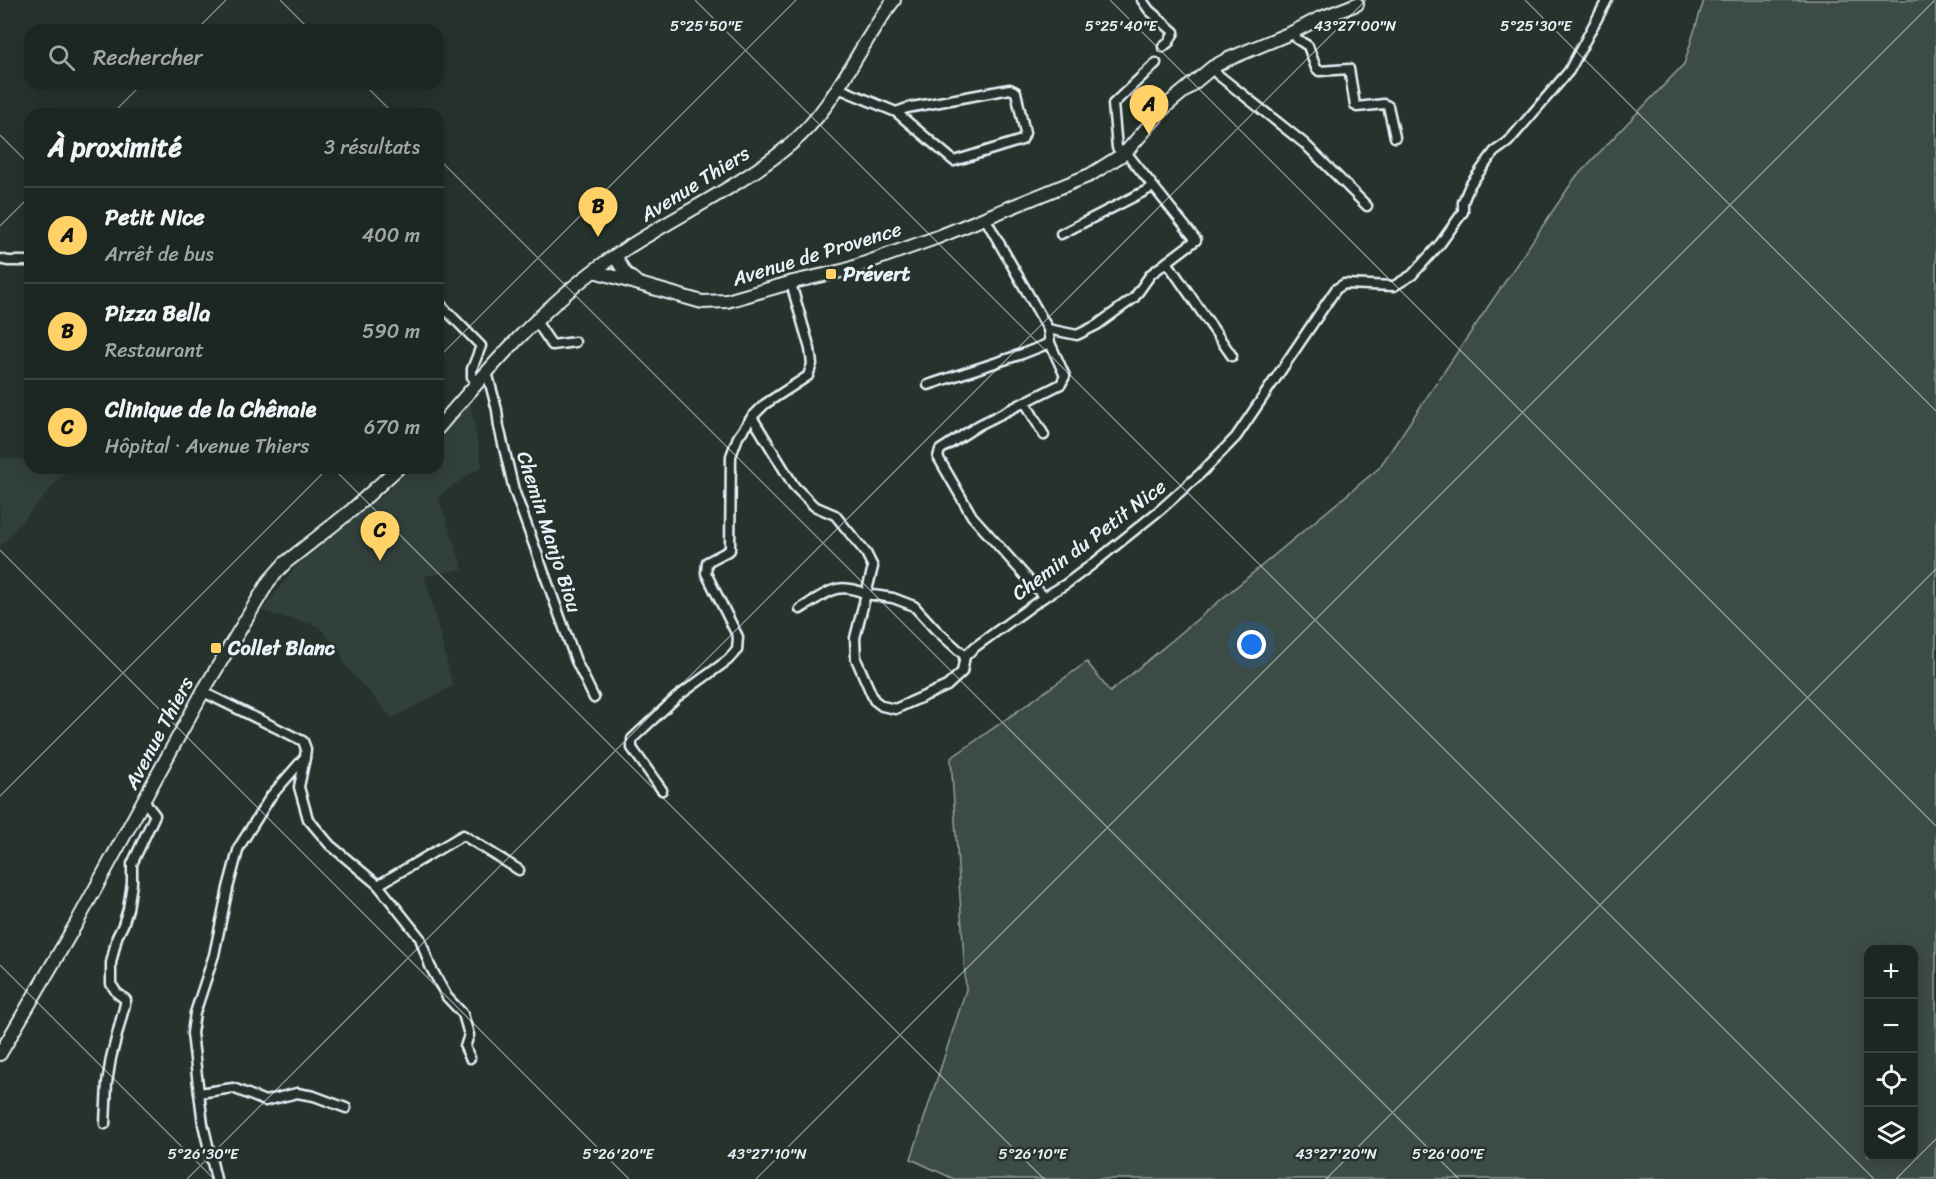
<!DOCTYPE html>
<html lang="fr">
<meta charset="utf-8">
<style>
:root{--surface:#1c2622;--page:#252e2a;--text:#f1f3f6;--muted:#a0a5a5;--line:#3a4340;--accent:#ffd166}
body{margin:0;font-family:Sriracha,sans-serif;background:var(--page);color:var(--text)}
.controls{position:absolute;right:18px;bottom:18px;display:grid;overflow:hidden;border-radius:12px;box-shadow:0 3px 15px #0003}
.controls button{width:54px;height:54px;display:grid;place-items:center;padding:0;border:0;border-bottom:2px solid var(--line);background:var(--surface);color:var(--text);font:30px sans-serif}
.you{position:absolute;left:1252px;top:645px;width:21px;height:21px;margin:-15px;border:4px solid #fff;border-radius:50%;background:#1a73e8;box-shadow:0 0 0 9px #1a73e833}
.badge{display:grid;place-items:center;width:39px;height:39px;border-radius:50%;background:var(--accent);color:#111;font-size:20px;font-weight:700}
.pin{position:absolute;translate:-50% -50px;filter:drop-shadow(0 2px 3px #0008)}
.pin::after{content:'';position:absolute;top:32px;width:21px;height:18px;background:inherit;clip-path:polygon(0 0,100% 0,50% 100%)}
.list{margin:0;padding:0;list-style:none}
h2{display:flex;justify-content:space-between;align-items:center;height:78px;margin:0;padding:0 24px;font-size:26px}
h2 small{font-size:20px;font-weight:400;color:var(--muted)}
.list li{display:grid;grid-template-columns:39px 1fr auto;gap:18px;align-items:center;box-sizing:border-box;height:96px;padding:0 24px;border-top:2px solid var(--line)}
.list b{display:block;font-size:22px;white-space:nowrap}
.list p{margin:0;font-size:20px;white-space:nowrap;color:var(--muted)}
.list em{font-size:20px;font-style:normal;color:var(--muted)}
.icon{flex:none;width:33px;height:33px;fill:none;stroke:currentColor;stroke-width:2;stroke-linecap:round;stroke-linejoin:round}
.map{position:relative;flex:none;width:1936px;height:1179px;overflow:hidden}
.search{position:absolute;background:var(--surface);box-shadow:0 3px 15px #0003;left:24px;top:24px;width:420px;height:66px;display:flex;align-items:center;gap:15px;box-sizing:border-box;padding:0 21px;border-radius:18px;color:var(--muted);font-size:22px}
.panel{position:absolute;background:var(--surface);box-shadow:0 3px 15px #0003;left:24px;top:108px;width:420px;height:366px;border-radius:18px}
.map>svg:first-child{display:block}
.built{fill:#333f3a}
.green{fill:#3e4b47;stroke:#939ea0;stroke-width:1.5;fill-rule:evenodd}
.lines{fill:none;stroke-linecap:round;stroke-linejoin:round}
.street-casing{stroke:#e8f1f8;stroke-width:13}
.secondary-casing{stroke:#e8f1f8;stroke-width:16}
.street{stroke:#26332d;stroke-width:8}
.secondary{stroke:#26332d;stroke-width:12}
.ticks{fill:none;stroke:#e8f1f8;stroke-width:1.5;stroke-opacity:0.45}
.poi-dot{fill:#ffd166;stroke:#26332d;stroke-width:2}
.labels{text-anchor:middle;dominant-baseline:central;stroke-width:5;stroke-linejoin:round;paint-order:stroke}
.street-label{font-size:20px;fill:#e8f1f8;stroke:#26332d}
.poi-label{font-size:20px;font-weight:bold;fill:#e8f1f8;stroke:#26332d;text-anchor:start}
.ticks-label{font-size:15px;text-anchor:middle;fill:#e8f1f8;stroke:#26332d;stroke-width:5;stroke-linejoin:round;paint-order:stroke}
</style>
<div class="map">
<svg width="1936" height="1179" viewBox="0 0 1936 1179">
<rect width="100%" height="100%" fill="#26332d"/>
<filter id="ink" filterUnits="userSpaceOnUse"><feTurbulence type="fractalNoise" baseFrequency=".0167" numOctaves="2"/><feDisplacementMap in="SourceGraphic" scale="12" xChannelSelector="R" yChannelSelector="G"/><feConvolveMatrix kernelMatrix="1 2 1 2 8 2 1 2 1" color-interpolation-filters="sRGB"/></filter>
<g filter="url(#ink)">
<g class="built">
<path d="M470,401L482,466L438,496L463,569L425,576L453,686L392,718L343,663L341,651L318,626L261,611L307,553L388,491L409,468H438V436Z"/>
<path d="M0,458L30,460V468H69L0,547Z"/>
</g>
<path class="green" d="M1704,0H1936V1179H954L911,1159L966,990L951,758L1087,662L1110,692L1379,468L1575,178L1684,64ZM1868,950H1914V1156H1868Z"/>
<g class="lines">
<g class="street-casing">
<g id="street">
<path d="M1142,0L1149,10L1174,32L1169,42L1163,47"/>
<path d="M1293,32L1297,39L1308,46L1316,68L1319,71L1349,69L1355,105L1357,107L1384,104L1388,106L1395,137"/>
<path d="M1156,63L1113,104L1117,148L1129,156L1196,240L1167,262L1232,356"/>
<path d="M1213,67L1217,74L1305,144L1367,206"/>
<path d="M838,88L896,112L954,161L1022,140L1025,133L1016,92L1010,89L907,108L896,112"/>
<path d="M985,218L1048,329L1050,343L1065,376L1061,384L979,425L940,450L938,457L972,516L1044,597"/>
<path d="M1061,234L1153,187"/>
<path d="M0,259L8,261H30"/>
<path d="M438,302L481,346L472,369V377L477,383"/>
<path d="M536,321L552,345L575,342"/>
<path d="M1048,329L1077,335L1097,325L1134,298L1151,274L1167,262"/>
<path d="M487,372L497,410L499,427L514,490L576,661L594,698"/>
<path d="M928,385L1022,354L1050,343"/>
<path d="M1025,402L1044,435"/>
<path d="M752,417L794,486L814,506L835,515L866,553L873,567L866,594C836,580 826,594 800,609"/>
<path d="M866,594L893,598L914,606L935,629L965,656L962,672L947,686L895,709L882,706L874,700L856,659L855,638Z"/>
<path d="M965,656L975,647L1044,597L1066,584L1094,563L1161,509L1201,473L1236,437L1336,289L1344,284L1394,286L1412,275L1440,244L1463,212V202L1470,185L1494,152L1508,142L1569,71L1607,0"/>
<path d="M203,692L303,741L306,749L305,757L271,796L239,847L228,888L214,955L195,1013L192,1033L198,1085L203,1124L216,1179"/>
<path d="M305,758L299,787L308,819L330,845L378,885L420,938L430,966L447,997L463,1014L469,1035L465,1047L470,1058"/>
<path d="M662,790L632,748V739L677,697L728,660L737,650L738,637L706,573L707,562L730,550L731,456L738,437L752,417L765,404L808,376L812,364L810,349L792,287L793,282"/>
<path d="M378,885L463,835L519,870"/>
<path d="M199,1093L233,1088L265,1101L297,1093L314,1096L346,1108"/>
<path d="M105,1124L107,1083L111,1058L126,1000L117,993L111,984V963L117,937L123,925L128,909L132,883V864L155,815L144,801"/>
</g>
</g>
<g class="secondary-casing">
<g id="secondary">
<path d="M615,256L625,273L635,281"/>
<path d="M594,271L702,302L727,301L793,282L846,270L938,237L1090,175L1125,153L1167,105L1213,67L1226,60L1293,32L1318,19L1357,4"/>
<path d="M438,428C488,370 540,309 603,264C663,221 734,192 791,144C837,105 858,46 894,0"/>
<path d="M0,1054L76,924L205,688L269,581L285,563L352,510L398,468"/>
</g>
</g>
<use href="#street" class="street"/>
<use href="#secondary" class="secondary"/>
</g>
</g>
<path class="ticks" d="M280,0L310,30M695,0L1874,1179M1110,0L1936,826M1525,0L1936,411M196,30L226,0M364,84L394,114M112,114L142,84M0,135L30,165M438,158L1459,1179M0,226L30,196M438,358L796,0M333,468L1044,1179M0,550L629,1179M0,796L328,468M0,965L214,1179M187,1179L1366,0M756,1179L1935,0M1326,1179L1936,569M1896,1179L1936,1139"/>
<g class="poi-dot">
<rect x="825" y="268" width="12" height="12" rx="3"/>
<rect x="210" y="642" width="12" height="12" rx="3"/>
</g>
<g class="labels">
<g class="street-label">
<text transform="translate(695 184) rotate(-32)">Avenue Thiers</text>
<text transform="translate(817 254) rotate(-17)">Avenue de Provence</text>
<text transform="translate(549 532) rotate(72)">Chemin Manjo Biou</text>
<text transform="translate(1089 540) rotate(-37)">Chemin du Petit Nice</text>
<text transform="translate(159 733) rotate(-62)">Avenue Thiers</text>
</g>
<g class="poi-label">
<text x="843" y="274">Prévert</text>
<text x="228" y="648">Collet Blanc</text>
</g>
</g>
<g class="ticks-label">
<text x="706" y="31">5°25'50"E</text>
<text x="1121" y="31">5°25'40"E</text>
<text x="1355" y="31">43°27'00"N</text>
<text x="1536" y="31">5°25'30"E</text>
<text x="767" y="1159">43°27'10"N</text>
<text x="1336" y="1159">43°27'20"N</text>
<text x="203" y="1159">5°26'30"E</text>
<text x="618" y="1159">5°26'20"E</text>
<text x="1033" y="1159">5°26'10"E</text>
<text x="1448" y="1159">5°26'00"E</text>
</g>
</svg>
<div class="controls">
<button>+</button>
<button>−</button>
<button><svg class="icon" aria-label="locate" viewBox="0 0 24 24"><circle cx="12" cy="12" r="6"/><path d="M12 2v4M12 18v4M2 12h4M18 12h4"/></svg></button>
<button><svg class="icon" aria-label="layers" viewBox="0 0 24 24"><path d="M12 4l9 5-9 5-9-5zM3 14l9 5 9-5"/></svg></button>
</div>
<div class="you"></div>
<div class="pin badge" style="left:1149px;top:135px">A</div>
<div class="pin badge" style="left:598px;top:237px">B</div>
<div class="pin badge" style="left:380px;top:561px">C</div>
<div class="search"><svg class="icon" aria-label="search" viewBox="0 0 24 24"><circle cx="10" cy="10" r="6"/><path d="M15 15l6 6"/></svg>Rechercher</div>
<section class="panel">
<h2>À proximité<small>3 résultats</small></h2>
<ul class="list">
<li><span class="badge">A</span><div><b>Petit Nice</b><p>Arrêt de bus</p></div><em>400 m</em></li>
<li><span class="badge">B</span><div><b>Pizza Bella</b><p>Restaurant</p></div><em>590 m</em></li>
<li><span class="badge">C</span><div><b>Clinique de la Chênaie</b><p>Hôpital · Avenue Thiers</p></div><em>670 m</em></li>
</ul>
</section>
</div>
